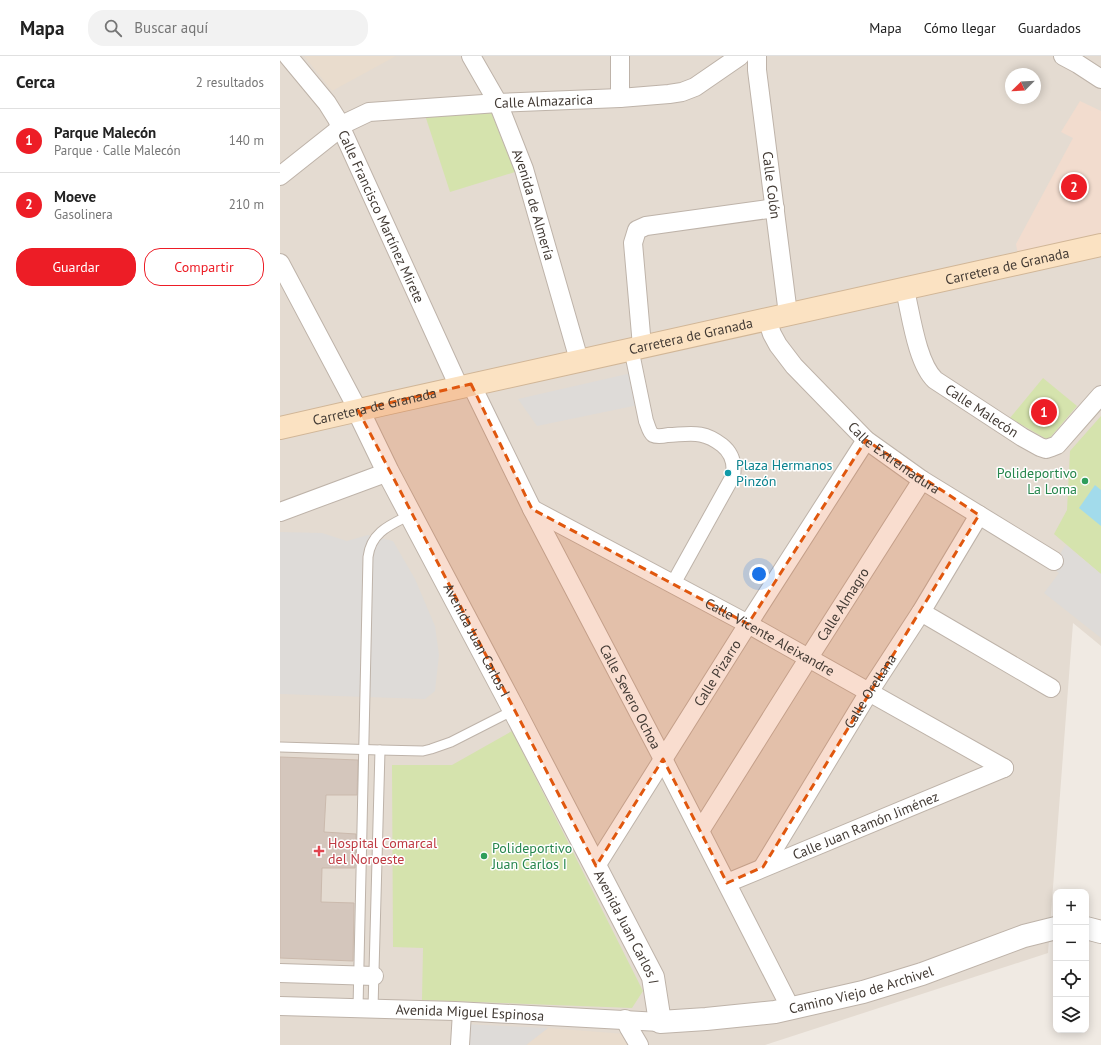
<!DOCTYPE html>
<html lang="es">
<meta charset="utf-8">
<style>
:root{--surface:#fff;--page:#f2f2f2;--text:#222;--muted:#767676;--line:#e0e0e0;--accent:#ed1d26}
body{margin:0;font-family:"PT Sans",sans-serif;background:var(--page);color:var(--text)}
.controls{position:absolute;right:12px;bottom:12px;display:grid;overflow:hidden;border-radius:8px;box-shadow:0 2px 10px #0003}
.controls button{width:36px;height:36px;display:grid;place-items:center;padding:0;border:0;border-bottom:1px solid var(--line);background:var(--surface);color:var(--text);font:20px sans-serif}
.compass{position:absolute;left:725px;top:12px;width:36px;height:36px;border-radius:50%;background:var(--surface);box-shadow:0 2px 10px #0003;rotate:246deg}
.you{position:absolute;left:479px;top:518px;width:14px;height:14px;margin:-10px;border:3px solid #fff;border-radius:50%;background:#1a73e8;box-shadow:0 0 0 6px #1a73e833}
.badge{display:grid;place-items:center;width:26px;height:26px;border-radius:50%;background:var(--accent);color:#fff;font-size:13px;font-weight:700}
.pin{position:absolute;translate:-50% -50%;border:2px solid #fff;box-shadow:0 1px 4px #0006}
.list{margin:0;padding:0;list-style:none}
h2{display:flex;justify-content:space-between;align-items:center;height:52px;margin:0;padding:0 16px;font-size:17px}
h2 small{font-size:13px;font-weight:400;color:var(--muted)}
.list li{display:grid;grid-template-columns:26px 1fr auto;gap:12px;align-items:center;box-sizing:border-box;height:64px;padding:0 16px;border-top:1px solid var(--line)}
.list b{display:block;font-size:15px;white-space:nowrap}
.list p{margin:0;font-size:13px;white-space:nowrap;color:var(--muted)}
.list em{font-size:13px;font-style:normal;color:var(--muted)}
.actions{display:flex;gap:8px;padding:12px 16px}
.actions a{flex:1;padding:9px 0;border:1px solid var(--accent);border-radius:16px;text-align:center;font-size:14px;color:var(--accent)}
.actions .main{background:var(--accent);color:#fff}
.icon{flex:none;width:22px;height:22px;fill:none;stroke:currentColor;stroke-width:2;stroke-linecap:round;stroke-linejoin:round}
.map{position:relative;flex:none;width:821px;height:989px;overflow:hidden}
header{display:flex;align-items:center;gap:24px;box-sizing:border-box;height:56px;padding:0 20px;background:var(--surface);border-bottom:1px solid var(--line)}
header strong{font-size:19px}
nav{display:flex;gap:22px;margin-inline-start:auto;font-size:14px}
.search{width:280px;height:36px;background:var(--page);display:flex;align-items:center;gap:10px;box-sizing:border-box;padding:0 14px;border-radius:16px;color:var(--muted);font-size:15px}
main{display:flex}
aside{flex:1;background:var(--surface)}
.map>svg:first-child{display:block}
.residential{fill:#e4dbd1;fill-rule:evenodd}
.commercial{fill:#f2dcce}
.education{fill:#e9dccd}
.green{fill:#d5e3ad}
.parking{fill:#dedbd8}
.water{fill:#a2dbeb}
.building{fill:#d4c6bc;stroke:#cbbaad}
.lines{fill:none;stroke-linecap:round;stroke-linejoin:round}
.service-casing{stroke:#beb3a9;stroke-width:11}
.pedestrian-casing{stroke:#beb3a9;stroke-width:16}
.minor-casing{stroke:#beb3a9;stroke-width:20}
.tertiary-casing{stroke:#beb3a9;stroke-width:24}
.secondary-casing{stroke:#d1b697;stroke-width:24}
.service{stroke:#fff;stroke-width:9}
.pedestrian{stroke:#fff;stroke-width:14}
.minor{stroke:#fff;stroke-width:18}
.tertiary{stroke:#fff;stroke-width:22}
.secondary{stroke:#fbe2c2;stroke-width:22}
.marked{fill:#e0570e;fill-opacity:0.2;stroke:#e0570e;stroke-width:3;stroke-dasharray:8 5;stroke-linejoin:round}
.culture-dot{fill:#0f9aa8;stroke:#fff;stroke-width:1.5}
.leisure-dot{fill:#2e9e5b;stroke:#fff;stroke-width:1.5}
.health-dot{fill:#e0444e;stroke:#fff;stroke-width:1.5}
.labels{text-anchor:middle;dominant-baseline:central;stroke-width:3;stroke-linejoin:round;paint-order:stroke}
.street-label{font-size:14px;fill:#423a34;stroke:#fff}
.culture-label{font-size:14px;fill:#0d838f;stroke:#fff;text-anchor:start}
.leisure-label{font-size:14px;fill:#27864d;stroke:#fff;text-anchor:end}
.health-label{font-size:14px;fill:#be3a42;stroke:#fff;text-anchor:start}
</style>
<header>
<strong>Mapa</strong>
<div class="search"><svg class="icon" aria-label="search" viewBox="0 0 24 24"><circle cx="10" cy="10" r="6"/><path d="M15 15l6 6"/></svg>Buscar aquí</div>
<nav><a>Mapa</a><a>Cómo llegar</a><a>Guardados</a></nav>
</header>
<main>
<aside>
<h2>Cerca<small>2 resultados</small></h2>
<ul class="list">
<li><span class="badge">1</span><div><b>Parque Malecón</b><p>Parque · Calle Malecón</p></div><em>140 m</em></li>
<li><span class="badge">2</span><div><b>Moeve</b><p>Gasolinera</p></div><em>210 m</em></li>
</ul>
<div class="actions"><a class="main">Guardar</a><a>Compartir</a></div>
</aside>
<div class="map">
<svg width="821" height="989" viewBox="0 0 821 989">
<rect width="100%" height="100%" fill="#f0eae3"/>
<path class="residential" d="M0,0H821V590L793,567L768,897L485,989H0ZM731,18H755V42H731Z"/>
<path class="commercial" d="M800,45L821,55V180L738,199L736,188L793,82L781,76Z"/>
<g class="education">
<path d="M24,0H116L52,35Z"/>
<path d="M268,972L345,978L352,989H246Z"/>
</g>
<g class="green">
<path d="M210,53L235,116L170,136L144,56Z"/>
<path d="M763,322L797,350L768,384L730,362Z"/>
<path d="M821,360V518L774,478L787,454L790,395Z"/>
<path d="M232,675L363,935L352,952L142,944L143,892L113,891L112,709H172Z"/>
</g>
<g class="parking">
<path d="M356,316L363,348L257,370L238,343Z"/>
<path d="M0,476L42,477L67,485L88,479L113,485L135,523L155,570L159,599L155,635L145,643L0,638Z"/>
<path d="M786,489L821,518V582L764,537L779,517L771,511Z"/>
<path d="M181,968L268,972L246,989H180Z"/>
</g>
<path class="water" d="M815,429L821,434V470L799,452Z"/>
<path class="building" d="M0,701L78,704L77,739H46L44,776L76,778L75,812H42L41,846L74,847L73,905L0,902Z"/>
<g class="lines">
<g class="service-casing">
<g id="service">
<path d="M0,691L100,694L143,695L151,693L171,686L234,654"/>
<path d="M78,952L88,501C91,476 110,469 130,459"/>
<path d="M93,952L100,694"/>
</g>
</g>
<g class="pedestrian-casing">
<path id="pedestrian" d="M351,292L366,365C368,369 369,376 373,379C377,381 383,380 388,379C411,378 423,374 442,389C452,397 455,408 453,420L393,528"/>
</g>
<g class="minor-casing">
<g id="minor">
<path id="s1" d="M8,0L47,47L57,63L179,331"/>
<path id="s2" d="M191,0L218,47L244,113L299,304"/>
<path d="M340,0V42"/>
<path id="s3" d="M477,0V14L508,258"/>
<path d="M783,0L798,8L821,23"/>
<path id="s4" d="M0,120L68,66L89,56L218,47L340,42L389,38L402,36L415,31L460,0"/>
<path d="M0,207L78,354"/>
<path id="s5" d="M625,234C631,259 637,307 655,324L742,381L760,391L766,393L772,391L777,389L821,339"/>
<path id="s6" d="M487,263L492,278L498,289L514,310L586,384L642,424L774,505"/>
<path d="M362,290L353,187L357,174L366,170L495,152"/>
<path id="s7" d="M191,328L252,453L383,703L511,953"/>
<path id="s8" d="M252,453L468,568L724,712"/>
<path d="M0,456L108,416"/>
<path d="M641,556L771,632"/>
<path id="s9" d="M420,775L528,603L642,424"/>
<path id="s10" d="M316,810L468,568L586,384"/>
<path id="s11" d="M483,811L589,636L641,556L699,459"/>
<path id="s12" d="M447,827L724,712"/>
<path d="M0,917L94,920"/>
<path id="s13" d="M0,950L175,955L380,966"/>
<path d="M345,963L349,972L359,989"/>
<path d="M180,989L182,956"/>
</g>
</g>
<g class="tertiary-casing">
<g id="tertiary">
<path id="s14" d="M78,354L108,416L234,654L373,921L380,966L426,963L495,956L583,936L642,918L744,880L776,872"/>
<path d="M806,872L821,876"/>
</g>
</g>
<g class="secondary-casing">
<g id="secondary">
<path id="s15" d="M0,372C273,309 547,251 821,189"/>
</g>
</g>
<use href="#service" class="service"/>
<use href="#pedestrian" class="pedestrian"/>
<use href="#minor" class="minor"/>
<use href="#tertiary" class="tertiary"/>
<use href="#secondary" class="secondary"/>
</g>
<path class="marked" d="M191,328L252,453L468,568L586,384L699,459L483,811L447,827L383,703L316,810L78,354Z"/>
<circle class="culture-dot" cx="448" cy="417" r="4"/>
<g class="leisure-dot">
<circle cx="805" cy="425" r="4"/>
<circle cx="204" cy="800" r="4"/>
</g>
<path class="health-dot" d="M37 789h4v4h4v4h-4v4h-4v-4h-4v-4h4z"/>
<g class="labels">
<g class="street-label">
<text stroke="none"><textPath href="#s4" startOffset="285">Calle Almazarica</textPath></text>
<text stroke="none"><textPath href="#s3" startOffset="130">Calle Colón</textPath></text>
<text stroke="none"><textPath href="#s2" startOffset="162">Avenida de Almería</textPath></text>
<text stroke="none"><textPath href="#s1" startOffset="187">Calle Francisco Martínez Mirete</textPath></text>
<text stroke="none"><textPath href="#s15" startOffset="745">Carretera de Granada</textPath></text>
<text stroke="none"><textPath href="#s15" startOffset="421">Carretera de Granada</textPath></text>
<text stroke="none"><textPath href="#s15" startOffset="97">Carretera de Granada</textPath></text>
<text stroke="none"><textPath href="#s5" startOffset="152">Calle Malecón</textPath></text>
<text stroke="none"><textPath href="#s6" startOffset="191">Calle Extremadura</textPath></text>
<text stroke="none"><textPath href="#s9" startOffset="268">Calle Almagro</textPath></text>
<text stroke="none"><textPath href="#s8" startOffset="270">Calle Vicente Aleixandre</textPath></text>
<text stroke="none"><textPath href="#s14" startOffset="259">Avenida Juan Carlos I</textPath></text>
<text stroke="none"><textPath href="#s10" startOffset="228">Calle Pizarro</textPath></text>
<text stroke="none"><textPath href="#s11" startOffset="206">Calle Orellana</textPath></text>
<text stroke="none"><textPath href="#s7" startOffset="351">Calle Severo Ochoa</textPath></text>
<text stroke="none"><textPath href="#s12" startOffset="150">Calle Juan Ramón Jiménez</textPath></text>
<text stroke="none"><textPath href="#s14" startOffset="583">Avenida Juan Carlos I</textPath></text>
<text stroke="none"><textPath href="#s14" startOffset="889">Camino Viejo de Archivel</textPath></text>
<text stroke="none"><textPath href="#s13" startOffset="190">Avenida Miguel Espinosa</textPath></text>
</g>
<g class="culture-label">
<text x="456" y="409">Plaza Hermanos<tspan x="456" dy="16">Pinzón</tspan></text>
</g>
<g class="leisure-label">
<text x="797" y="417">Polideportivo<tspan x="797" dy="16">La Loma</tspan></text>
<text x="212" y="792" text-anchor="start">Polideportivo<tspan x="212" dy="16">Juan Carlos I</tspan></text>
</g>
<g class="health-label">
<text x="48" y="787">Hospital Comarcal<tspan x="48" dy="16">del Noroeste</tspan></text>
</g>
</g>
</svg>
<div class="controls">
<button>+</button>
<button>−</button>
<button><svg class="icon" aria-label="locate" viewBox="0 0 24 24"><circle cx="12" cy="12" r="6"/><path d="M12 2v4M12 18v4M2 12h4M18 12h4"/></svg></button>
<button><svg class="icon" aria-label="layers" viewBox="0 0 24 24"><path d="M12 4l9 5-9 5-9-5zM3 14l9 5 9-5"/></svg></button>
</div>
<svg class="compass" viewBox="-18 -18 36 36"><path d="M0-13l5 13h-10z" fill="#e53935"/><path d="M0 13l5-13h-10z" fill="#767676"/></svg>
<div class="you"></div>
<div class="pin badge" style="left:764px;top:356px">1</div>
<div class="pin badge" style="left:794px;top:131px">2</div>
</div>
</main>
